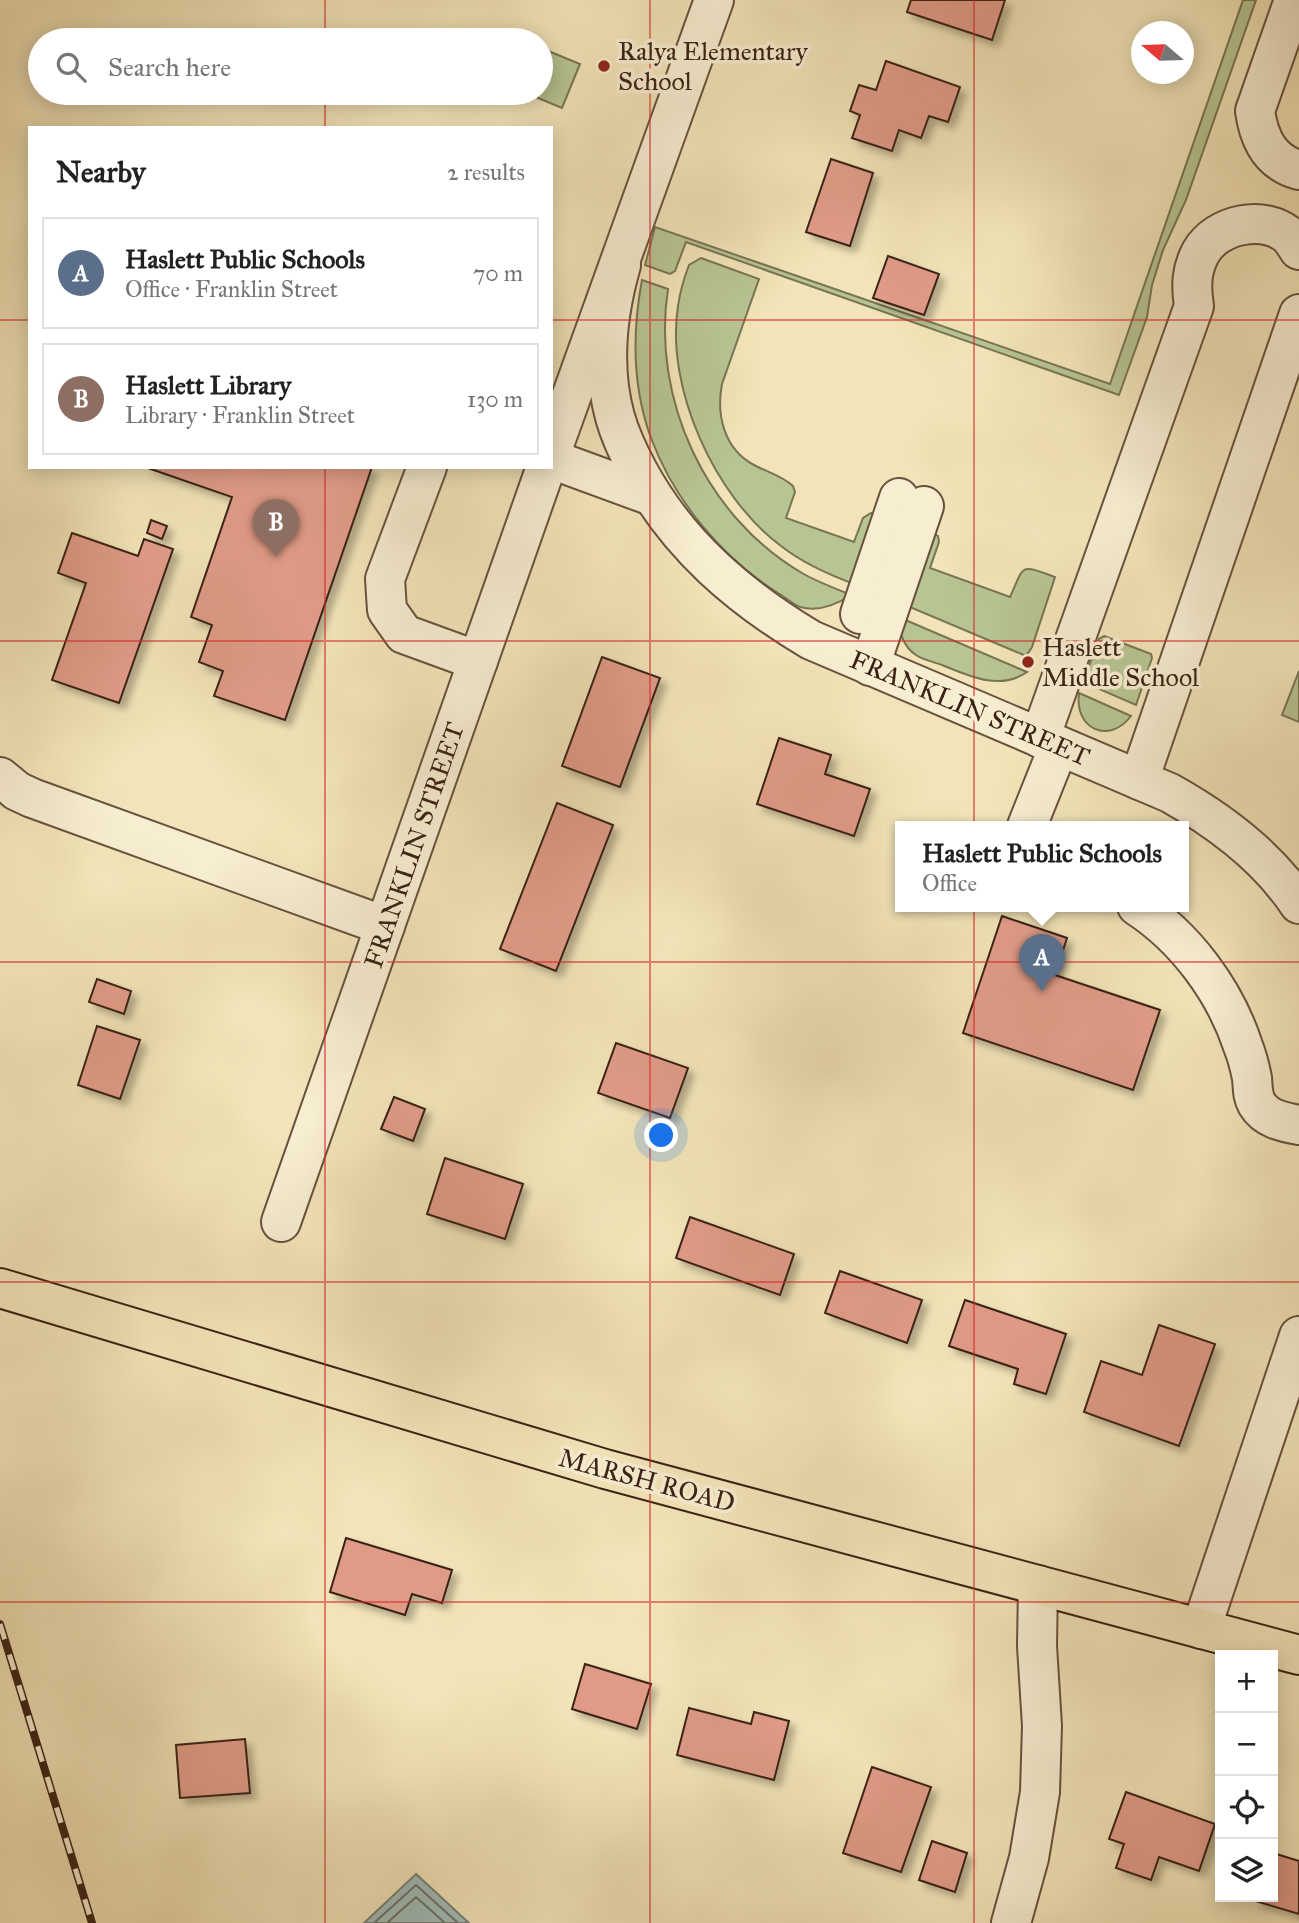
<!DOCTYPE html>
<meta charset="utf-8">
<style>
:root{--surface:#fff;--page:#f6f6f6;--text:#222;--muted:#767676;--line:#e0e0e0;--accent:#8f2418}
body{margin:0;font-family:"IM FELL Great Primer",serif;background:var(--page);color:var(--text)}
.controls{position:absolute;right:21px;bottom:21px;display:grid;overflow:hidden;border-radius:0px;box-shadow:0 4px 18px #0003}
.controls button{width:63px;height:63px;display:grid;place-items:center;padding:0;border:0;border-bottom:2px solid var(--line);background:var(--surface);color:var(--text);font:35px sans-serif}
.compass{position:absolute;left:1131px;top:21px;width:63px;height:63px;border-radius:50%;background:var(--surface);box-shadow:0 4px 18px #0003;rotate:289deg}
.you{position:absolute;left:662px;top:1136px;width:24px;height:24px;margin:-18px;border:5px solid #fff;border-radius:50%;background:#1a73e8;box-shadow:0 0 0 10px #1a73e833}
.badge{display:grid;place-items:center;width:46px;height:46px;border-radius:50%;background:var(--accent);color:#fff;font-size:23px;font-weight:700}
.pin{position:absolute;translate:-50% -58px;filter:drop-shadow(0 2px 4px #0008)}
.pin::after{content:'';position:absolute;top:37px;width:24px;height:21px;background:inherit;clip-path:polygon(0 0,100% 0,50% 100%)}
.popup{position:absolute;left:895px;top:821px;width:294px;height:91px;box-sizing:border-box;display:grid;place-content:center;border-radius:0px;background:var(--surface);filter:drop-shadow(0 2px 5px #0005);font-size:23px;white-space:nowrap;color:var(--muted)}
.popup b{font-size:26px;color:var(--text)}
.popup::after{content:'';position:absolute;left:50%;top:100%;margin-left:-14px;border:14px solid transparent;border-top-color:var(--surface)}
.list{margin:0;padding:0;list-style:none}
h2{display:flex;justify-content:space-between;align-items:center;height:91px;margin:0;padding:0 28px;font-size:30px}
h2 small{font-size:23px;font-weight:400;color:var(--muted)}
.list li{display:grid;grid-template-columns:46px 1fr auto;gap:21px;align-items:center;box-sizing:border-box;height:112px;margin:0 14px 14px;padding:0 14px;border:2px solid var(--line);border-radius:0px}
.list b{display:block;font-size:26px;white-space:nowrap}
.list p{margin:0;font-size:23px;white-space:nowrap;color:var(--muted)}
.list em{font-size:23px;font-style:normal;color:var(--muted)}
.icon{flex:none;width:38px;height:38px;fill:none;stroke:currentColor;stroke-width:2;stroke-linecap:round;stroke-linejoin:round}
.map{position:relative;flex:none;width:1299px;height:1923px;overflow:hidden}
.search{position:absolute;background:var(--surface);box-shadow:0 4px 18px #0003;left:28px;top:28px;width:525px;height:77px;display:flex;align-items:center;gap:18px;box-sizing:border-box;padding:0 24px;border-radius:38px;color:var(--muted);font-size:26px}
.panel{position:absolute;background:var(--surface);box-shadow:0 4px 18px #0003;left:28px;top:126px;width:525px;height:343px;border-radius:0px}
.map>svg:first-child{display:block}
.green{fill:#b7c592;stroke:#787454;stroke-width:2}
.water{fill:#9ebcb8;stroke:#767e77;stroke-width:2}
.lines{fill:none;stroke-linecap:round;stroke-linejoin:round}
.shore{stroke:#6c6f66;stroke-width:2}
.building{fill:#e09b87;stroke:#3a2215;stroke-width:2;filter:url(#shadow)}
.minor-casing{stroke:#68523e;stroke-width:42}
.major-casing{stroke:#3a2215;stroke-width:42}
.minor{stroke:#f7edd1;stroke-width:38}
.major{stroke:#f2e4b8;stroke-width:38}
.rail-casing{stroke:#3a2215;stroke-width:8}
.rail{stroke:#f7edd1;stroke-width:5;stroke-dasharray:16;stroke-linecap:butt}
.grid{fill:none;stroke:#d62828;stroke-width:2;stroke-opacity:0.55}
.poi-dot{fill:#8f2418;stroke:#f7edd1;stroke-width:2.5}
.labels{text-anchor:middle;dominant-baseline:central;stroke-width:7;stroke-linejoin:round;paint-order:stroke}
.poi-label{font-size:26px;fill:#3a2215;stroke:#f7edd1;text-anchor:start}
.street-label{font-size:26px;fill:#3a2215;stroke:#f7edd1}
</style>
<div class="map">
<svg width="1299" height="1923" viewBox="0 0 1299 1923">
<defs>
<filter id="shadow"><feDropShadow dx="6" dy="6" stdDeviation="3.5" flood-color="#0004"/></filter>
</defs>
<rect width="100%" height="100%" fill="#f2e4b8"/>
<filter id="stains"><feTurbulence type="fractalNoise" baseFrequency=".00286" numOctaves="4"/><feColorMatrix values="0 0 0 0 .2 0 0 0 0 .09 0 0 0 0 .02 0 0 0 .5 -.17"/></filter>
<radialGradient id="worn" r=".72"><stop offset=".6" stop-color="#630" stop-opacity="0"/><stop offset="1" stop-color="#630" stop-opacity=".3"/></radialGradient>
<g class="green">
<path d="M1243,0H1256L1186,200L1163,250L1152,285L1147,317L1119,395L686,242L675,271L670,274L645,265L655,227L1110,384Z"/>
<path d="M541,48L580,64L562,108L526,93H541Z"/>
<path d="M701,258L759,279L722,384C716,415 724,449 754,465C767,472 783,476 793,486L795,492L786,518L854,542L863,518L871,513L875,514L857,585C829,575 804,564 781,546C715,497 665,388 678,306C680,292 684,278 689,265Z"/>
<path d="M642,280L668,289C651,399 706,517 802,573C817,582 835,588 851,595C836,605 818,612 800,607C793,604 785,597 778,593C722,558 674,500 651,438C632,386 632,333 642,280Z"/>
<path d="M933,533L938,536L939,542L930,568L1010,597C1025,564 1019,564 1055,577L1032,647L1026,656L898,602Z"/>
<path d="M896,616L1027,672C1000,691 969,676 942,665C934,662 923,660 916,655C903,647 899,630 896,616Z"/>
<path d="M1104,636L1151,654L1152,658L1136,705L1083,682L1099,639Z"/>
<path d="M1299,671V722L1282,715Z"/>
<path d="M1079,693L1131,716C1109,745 1074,729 1079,693Z"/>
</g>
<path class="water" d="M416,1874L469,1923H364Z"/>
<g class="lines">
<g class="shore">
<path d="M374,1923L416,1885L458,1923"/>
<path d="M387,1923L416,1897L445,1923"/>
</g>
</g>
<g class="building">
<path d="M911,0H1005L992,40L907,12Z"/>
<path d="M886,61L960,87L948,122L929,116L921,138L899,130L892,151L852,138L860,115L850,111L859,85L876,90Z"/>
<path d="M831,159L873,173L850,246L806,232Z"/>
<path d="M888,256L939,274L924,315L873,298Z"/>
<path d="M145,467H372L285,720L214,696L223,671L199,662L212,625L191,617L232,497Z"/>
<path d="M151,520L167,526L162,539L147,533Z"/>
<path d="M72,533L138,556L144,539L173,549L119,703L52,680L86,583L58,573Z"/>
<path d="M602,657L660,678L620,787L562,766Z"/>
<path d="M779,738L831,755L825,774L870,789L854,836L757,804Z"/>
<path d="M557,803L613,825L556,971L500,949Z"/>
<path d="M1002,916L1067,938L1055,975L1160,1010L1133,1090L963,1033Z"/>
<path d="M97,979L131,991L124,1014L89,1002Z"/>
<path d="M97,1026L140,1040L120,1099L78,1085Z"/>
<path d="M616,1043L688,1068L670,1118L598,1093Z"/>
<path d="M394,1097L425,1109L413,1141L381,1129Z"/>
<path d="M445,1158L523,1184L505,1239L427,1214Z"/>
<path d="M690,1217L794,1254L780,1295L676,1258Z"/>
<path d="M840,1271L922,1300L907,1343L825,1313Z"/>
<path d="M965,1300L1066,1334L1046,1394L1014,1384L1018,1369L949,1346Z"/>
<path d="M1159,1325L1215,1344L1179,1446L1084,1412L1101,1361L1142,1375Z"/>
<path d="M346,1538L452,1570L442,1603L412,1594L405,1615L330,1592Z"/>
<path d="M585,1664L651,1684L637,1729L572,1709Z"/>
<path d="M689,1708L751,1724L754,1712L789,1721L774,1780L677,1755Z"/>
<path d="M245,1739L250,1793L180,1798L176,1745Z"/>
<path d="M872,1767L931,1787L901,1872L843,1853Z"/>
<path d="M1126,1792L1215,1824L1199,1871L1159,1857L1151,1880L1116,1868L1124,1844L1109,1839Z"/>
<path d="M932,1841L967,1853L955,1892L919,1880Z"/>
<path d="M1273,1853L1299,1861V1914L1255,1901L1257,1897H1273Z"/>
</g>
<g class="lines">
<g class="minor-casing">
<g id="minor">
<path d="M1294,0L1255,111C1259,139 1270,162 1299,170"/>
<path d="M621,265C607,314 601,366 615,417C620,435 629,454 638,471C678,545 739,597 811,640L1170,793C1220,821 1267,856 1299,904"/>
<path d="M551,453L714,0"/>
<path d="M551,459L652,496"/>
<path d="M427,467L385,579L387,610L404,634L478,661"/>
<path d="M860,614L899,498"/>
<path d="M870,666L924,506"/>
<path d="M1040,738L1194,306C1191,287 1191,270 1201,252C1217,224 1264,214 1289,236C1293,240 1296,246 1299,250"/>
<path d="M0,777L17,791L32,798L385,926"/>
<path d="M1139,780L1299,314"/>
<path d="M1027,826L1059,746"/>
<path d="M1137,906C1186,938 1225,991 1243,1046C1247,1056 1250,1068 1252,1078C1253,1088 1252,1095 1257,1104C1266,1119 1283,1122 1299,1125"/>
<path d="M281,1222L546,467"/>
<path d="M1201,1629L1299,1336"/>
<path d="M1011,1923L1029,1858L1040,1792L1042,1726L1037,1646L1038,1585"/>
</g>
</g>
<g class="major-casing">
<path id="major" d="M0,1288L605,1469L1299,1655"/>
</g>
<use href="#minor" class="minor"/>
<use href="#major" class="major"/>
<g class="rail-casing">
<path id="rail" d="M0,1624L92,1923"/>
</g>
<use href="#rail" class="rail"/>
</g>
<path class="grid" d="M325,0V40M650,0V1923M974,0V1923M325,93V128M0,320H30M551,320H1299M325,467V1923M0,641H1299M0,962H1299M0,1282H1299M0,1602H1299"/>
<g class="poi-dot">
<circle cx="604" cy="66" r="7"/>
<circle cx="1028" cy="662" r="7"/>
</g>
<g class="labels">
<g class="poi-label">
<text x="618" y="51">Ralya Elementary<tspan x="618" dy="30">School</tspan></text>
<text x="1042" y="647">Haslett<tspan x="1042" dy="30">Middle School</tspan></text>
</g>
<g class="street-label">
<text transform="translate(970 708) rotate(23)">FRANKLIN STREET</text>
<text transform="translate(414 845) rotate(-71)">FRANKLIN STREET</text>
<text transform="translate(647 1480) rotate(15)">MARSH ROAD</text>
</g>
</g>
<rect width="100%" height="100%" filter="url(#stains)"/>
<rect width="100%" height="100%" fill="url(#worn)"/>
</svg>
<div class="controls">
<button>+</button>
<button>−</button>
<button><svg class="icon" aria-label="locate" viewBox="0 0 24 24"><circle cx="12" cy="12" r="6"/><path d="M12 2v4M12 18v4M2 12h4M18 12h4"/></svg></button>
<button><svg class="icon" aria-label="layers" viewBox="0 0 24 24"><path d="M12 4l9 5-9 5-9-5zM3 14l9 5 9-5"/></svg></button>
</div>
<svg class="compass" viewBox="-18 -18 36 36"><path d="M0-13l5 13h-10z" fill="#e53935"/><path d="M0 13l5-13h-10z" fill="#767676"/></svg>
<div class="you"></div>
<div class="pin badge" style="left:1042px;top:992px;background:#5c6f8a">A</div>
<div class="popup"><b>Haslett Public Schools</b>Office</div>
<div class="pin badge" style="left:276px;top:557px;background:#8d6e63">B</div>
<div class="search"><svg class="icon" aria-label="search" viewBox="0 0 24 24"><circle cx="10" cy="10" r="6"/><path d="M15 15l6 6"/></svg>Search here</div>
<section class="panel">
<h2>Nearby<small>2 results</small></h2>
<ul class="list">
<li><span class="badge" style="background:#5c6f8a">A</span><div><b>Haslett Public Schools</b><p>Office · Franklin Street</p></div><em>70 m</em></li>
<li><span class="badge" style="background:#8d6e63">B</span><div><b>Haslett Library</b><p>Library · Franklin Street</p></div><em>130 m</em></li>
</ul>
</section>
</div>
